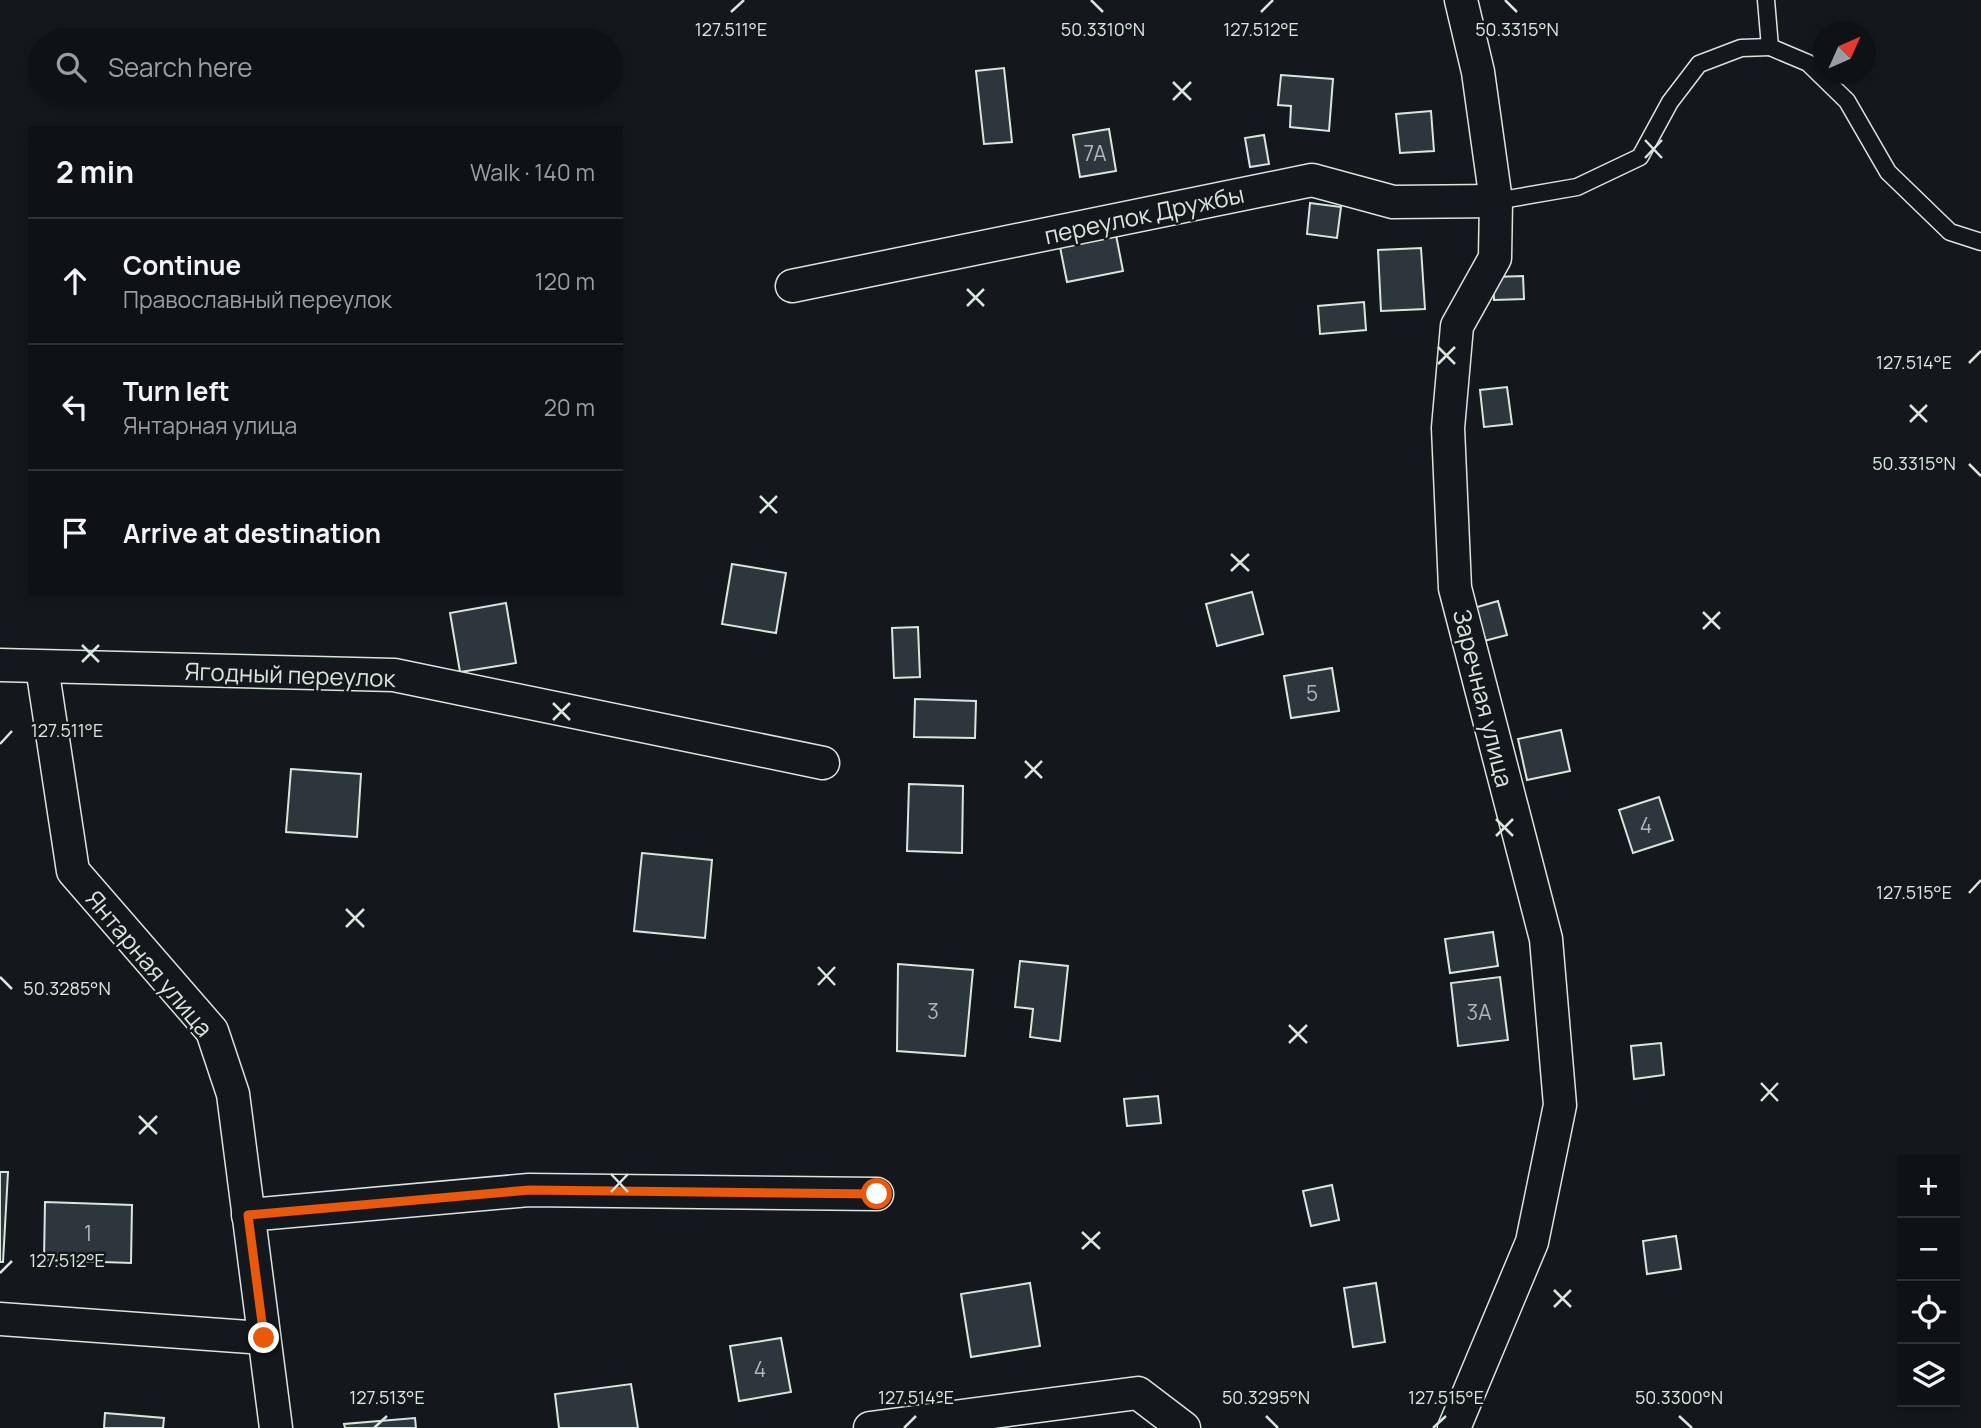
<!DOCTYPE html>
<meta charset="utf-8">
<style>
:root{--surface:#0f1215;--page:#1d2022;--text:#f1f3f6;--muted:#9b9ea0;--line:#2f3234}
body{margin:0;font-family:Manrope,sans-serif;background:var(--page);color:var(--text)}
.controls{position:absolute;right:21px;bottom:21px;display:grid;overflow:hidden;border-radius:0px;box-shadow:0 4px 10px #0003}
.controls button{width:63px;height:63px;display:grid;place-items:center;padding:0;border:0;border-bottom:2px solid var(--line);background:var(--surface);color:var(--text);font:35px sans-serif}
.compass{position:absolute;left:1813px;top:21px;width:63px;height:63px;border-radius:50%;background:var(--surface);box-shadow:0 4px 10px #0003;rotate:45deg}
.stop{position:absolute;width:21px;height:21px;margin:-16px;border:5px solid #ea580c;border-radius:50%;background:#fff}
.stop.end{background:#ea580c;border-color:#fff;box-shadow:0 2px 7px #0008}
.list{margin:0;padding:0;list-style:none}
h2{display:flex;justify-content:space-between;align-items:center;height:91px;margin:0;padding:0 28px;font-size:30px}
h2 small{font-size:23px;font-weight:400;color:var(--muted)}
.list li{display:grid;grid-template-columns:46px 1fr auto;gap:21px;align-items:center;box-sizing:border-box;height:126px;padding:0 28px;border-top:2px solid var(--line)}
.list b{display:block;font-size:26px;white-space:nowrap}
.list p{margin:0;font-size:23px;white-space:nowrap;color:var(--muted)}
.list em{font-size:23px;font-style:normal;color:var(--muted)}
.icon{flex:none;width:38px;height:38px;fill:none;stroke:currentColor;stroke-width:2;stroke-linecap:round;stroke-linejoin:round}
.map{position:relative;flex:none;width:1981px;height:1428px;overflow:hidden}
.search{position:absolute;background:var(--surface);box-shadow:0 4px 10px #0003;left:28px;top:28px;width:595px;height:77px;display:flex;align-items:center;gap:18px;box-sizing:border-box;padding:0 24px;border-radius:38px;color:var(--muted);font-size:26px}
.panel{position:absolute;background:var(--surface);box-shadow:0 4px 10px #0003;left:28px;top:126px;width:595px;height:469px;border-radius:0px}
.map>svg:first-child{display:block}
.building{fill:#2c363c;stroke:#d8e6dc;stroke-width:2}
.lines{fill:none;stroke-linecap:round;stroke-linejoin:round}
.service-casing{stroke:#d8e6dc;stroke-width:19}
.minor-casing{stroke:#d8e6dc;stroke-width:35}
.service{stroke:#14181c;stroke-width:16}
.minor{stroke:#14181c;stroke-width:32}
.route{stroke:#ea580c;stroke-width:9}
.ticks{fill:none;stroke:#d8e6dc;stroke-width:2.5}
.labels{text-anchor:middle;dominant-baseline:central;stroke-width:5;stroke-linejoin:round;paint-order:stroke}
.number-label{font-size:21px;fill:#adbab4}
.street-label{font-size:24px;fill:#d8e6dc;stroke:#14181c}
.ticks-label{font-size:18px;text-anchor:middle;fill:#d8e6dc;stroke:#14181c;stroke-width:5;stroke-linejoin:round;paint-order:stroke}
</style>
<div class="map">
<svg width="1981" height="1428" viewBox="0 0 1981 1428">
<rect width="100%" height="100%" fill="#14181c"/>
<g class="building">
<path d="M1004,68L1012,142L984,144L976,71Z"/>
<path d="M1281,75L1333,79L1329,131L1290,127L1291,106L1278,105Z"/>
<path d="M1431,111L1434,151L1400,153L1396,114Z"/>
<path d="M1109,129L1116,171L1080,177L1073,135Z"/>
<path d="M1264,135L1269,164L1250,167L1245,138Z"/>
<path d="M1310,203L1341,207L1337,238L1307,234Z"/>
<path d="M1116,235L1123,271L1067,282L1060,247Z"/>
<path d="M1421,248L1425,309L1381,311L1378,250Z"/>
<path d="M1523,276L1524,299L1494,300L1493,277Z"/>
<path d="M1364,302L1366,330L1320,334L1318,306Z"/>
<path d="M1507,387L1512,424L1484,427L1480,390Z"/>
<path d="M732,564L786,573L776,633L722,624Z"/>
<path d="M1252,592L1263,634L1217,646L1206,604Z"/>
<path d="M1498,601L1507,635L1484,641L1474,608Z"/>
<path d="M506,603L516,663L460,672L450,613Z"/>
<path d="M918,627L920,677L894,678L892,628Z"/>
<path d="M1332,668L1339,711L1291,718L1284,676Z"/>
<path d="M915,699L976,701L975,738L914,737Z"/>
<path d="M1561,730L1570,771L1527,780L1518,739Z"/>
<path d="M291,769L361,774L357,837L286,832Z"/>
<path d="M909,784L963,786L962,853L907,851Z"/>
<path d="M1659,797L1673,840L1633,853L1619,810Z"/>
<path d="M642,853L712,860L705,938L634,931Z"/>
<path d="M1493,932L1498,966L1450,973L1445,939Z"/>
<path d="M1020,961L1068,966L1060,1041L1030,1037L1033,1009L1015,1007Z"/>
<path d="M898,964L973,970L965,1056L897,1051Z"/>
<path d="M1500,977L1508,1040L1458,1046L1451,983Z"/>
<path d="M1661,1043L1664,1075L1634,1079L1631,1046Z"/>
<path d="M1158,1096L1161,1123L1127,1126L1124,1099Z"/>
<path d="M0,1172H8L3,1262H0Z"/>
<path d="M1332,1185L1339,1220L1311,1226L1303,1191Z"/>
<path d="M45,1202L132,1205L131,1263L44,1260Z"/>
<path d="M1676,1236L1681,1269L1647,1274L1643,1241Z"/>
<path d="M1030,1283L1040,1346L971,1357L961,1294Z"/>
<path d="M1376,1283L1385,1342L1353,1347L1344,1288Z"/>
<path d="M781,1338L791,1392L739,1401L730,1346Z"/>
<path d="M631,1384L638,1428H559L555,1394Z"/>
<path d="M105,1413L164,1418L163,1428H104Z"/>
<path d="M415,1418L416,1428H345L344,1424Z"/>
</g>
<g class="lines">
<g class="service-casing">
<g id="service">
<path d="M1766,0L1770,47L1808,63L1847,101L1888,172L1950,232L1981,242"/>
<path d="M1496,201L1577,187L1640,157L1670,102L1699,64L1741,48L1770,47"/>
</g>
</g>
<g class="minor-casing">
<g id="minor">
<path d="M792,286L1312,180L1393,202L1496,201"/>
<path d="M0,665L394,675L823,763"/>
<path d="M42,667L73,871L212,1031L233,1094L276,1428"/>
<path d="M248,1215L529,1190L877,1194"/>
<path d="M0,1319L264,1338"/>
<path d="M870,1428L1138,1393L1184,1428"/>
<path d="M1454,1428L1532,1242L1560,1105L1546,939L1455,588L1448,428L1457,326L1495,258L1496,201L1478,72L1461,0"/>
</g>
</g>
<use href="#service" class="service"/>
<use href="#minor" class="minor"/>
</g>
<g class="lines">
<path class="route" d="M264,1338L248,1215L529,1190L877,1194"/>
</g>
<path class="ticks" d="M1091,0L1103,12M1505,0L1517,12M731,12L744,0M1261,12L1273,0M1173,82L1191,100M1173,100L1191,82M1645,140L1662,158M1645,158L1662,140M967,289L984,306M967,306L984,289M1438,347L1455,364M1969,363L1981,351M1438,364L1455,347M1910,405L1927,422M1910,422L1927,405M1969,464L1981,476M760,496L777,513M760,513L777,496M1231,554L1249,571M1231,571L1249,554M1703,612L1720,629M1703,629L1720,612M82,645L99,662M82,662L99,645M553,703L570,720M553,720L570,703M0,744L12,731M1025,761L1042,778M1025,778L1042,761M1496,819L1513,836M1496,836L1513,819M1969,893L1981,880M346,909L364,927M346,927L364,909M818,967L835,985M0,977L12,989M818,985L835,967M1289,1025L1307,1043M1289,1043L1307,1025M1761,1083L1778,1101M1761,1101L1778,1083M139,1116L157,1134M139,1134L157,1116M611,1174L628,1192M611,1192L628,1174M1082,1232L1100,1249M1082,1249L1100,1232M0,1273L12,1261M1554,1290L1571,1307M1554,1307L1571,1290M1266,1416L1278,1428M1679,1416L1692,1428M374,1428L387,1416M904,1428L916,1416M1433,1428L1446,1416"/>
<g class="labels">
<g class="number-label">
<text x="1095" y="153">7А</text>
<text x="1312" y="693">5</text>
<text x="1646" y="825">4</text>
<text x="933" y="1011">3</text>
<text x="1479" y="1012">3А</text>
<text x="88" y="1233">1</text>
<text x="760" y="1369">4</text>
</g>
<g class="street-label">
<text transform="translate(1144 214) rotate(-12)">переулок Дружбы</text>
<text transform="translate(290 674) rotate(2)">Ягодный переулок</text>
<text transform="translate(1484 698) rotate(76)">Заречная улица</text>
<text transform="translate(150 963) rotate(50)">Янтарная улица</text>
</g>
</g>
<g class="ticks-label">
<text x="731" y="36">127.511°E</text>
<text x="1103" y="36">50.3310°N</text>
<text x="1261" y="36">127.512°E</text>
<text x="1517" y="36">50.3315°N</text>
<text x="1914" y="369">127.514°E</text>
<text x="1914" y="470">50.3315°N</text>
<text x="67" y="737">127.511°E</text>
<text x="1914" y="899">127.515°E</text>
<text x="67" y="995">50.3285°N</text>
<text x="67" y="1267">127.512°E</text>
<text x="387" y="1404">127.513°E</text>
<text x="916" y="1404">127.514°E</text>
<text x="1679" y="1404">50.3300°N</text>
<text x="1266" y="1404">50.3295°N</text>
<text x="1446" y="1404">127.515°E</text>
</g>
</svg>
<div class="controls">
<button>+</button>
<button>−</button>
<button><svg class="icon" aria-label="locate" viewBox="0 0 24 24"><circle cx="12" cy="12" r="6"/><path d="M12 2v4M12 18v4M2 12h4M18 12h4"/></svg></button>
<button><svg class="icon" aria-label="layers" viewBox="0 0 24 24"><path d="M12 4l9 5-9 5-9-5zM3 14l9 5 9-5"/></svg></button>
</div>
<svg class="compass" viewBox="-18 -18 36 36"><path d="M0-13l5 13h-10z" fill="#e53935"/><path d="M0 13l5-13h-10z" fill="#9b9ea0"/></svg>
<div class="stop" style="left:877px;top:1194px"></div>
<div class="stop end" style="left:264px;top:1338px"></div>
<div class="search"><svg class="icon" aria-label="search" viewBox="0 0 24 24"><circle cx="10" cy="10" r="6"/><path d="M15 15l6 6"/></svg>Search here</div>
<section class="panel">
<h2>2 min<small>Walk · 140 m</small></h2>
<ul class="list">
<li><svg class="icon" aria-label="ahead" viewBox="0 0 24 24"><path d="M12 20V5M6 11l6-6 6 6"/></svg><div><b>Continue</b><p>Православный переулок</p></div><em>120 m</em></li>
<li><svg class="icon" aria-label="left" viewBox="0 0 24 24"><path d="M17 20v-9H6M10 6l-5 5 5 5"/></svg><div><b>Turn left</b><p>Янтарная улица</p></div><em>20 m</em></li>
<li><svg class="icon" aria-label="arrive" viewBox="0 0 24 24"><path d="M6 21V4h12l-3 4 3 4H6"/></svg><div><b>Arrive at destination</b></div></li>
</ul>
</section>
</div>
